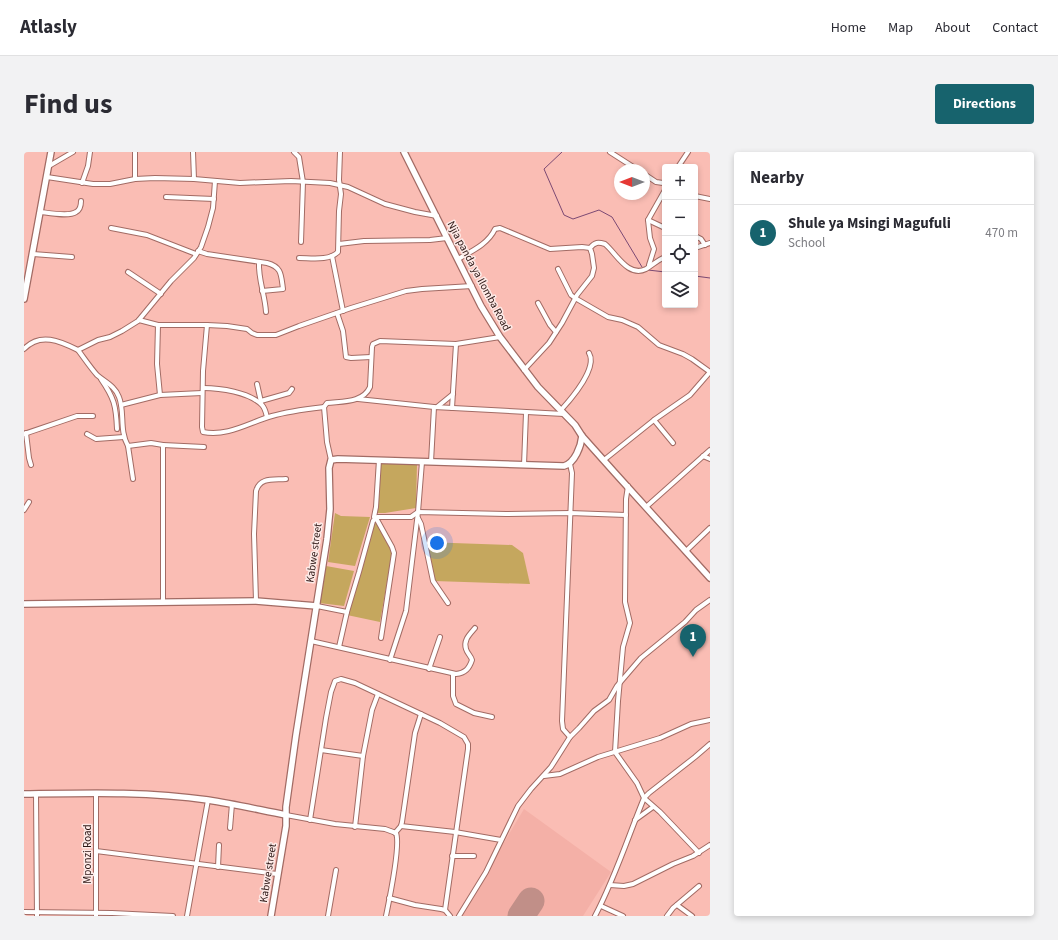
<!DOCTYPE html>
<meta charset="utf-8">
<style>
:root{--surface:#fff;--page:#f2f2f3;--text:#2b2b33;--muted:#7c7c81;--line:#e1e1e2;--accent:#17636d}
body{margin:0;font-family:"Source Sans 3",sans-serif;background:var(--page);color:var(--text)}
.controls{position:absolute;right:12px;top:12px;display:grid;overflow:hidden;border-radius:4px;box-shadow:0 2px 6px #0003}
.controls button{width:36px;height:36px;display:grid;place-items:center;padding:0;border:0;border-bottom:1px solid var(--line);background:var(--surface);color:var(--text);font:20px sans-serif}
.compass{position:absolute;left:590px;top:12px;width:36px;height:36px;border-radius:50%;background:var(--surface);box-shadow:0 2px 6px #0003;rotate:270deg}
.you{position:absolute;left:413px;top:391px;width:14px;height:14px;margin:-10px;border:3px solid #fff;border-radius:50%;background:#1a73e8;box-shadow:0 0 0 6px #1a73e833}
.badge{display:grid;place-items:center;width:26px;height:26px;border-radius:50%;background:var(--accent);color:#fff;font-size:13px;font-weight:700}
.pin{position:absolute;translate:-50% -33px;filter:drop-shadow(0 1px 2px #0008)}
.pin::after{content:'';position:absolute;top:21px;width:14px;height:12px;background:inherit;clip-path:polygon(0 0,100% 0,50% 100%)}
.list{margin:0;padding:0;list-style:none}
h2{display:flex;justify-content:space-between;align-items:center;height:52px;margin:0;padding:0 16px;font-size:17px}
h2 small{font-size:13px;font-weight:400;color:var(--muted)}
.list li{display:grid;grid-template-columns:26px 1fr auto;gap:12px;align-items:center;box-sizing:border-box;height:56px;padding:0 16px;border-top:1px solid var(--line)}
.list b{display:block;font-size:15px;white-space:nowrap}
.list p{margin:0;font-size:13px;white-space:nowrap;color:var(--muted)}
.list em{font-size:13px;font-style:normal;color:var(--muted)}
.icon{flex:none;width:22px;height:22px;fill:none;stroke:currentColor;stroke-width:2;stroke-linecap:round;stroke-linejoin:round}
.map{position:relative;flex:none;width:686px;height:764px;overflow:hidden;border-radius:4px}
header{display:flex;align-items:center;gap:24px;box-sizing:border-box;height:56px;padding:0 20px;background:var(--surface);border-bottom:1px solid var(--line)}
header strong{font-size:19px}
nav{display:flex;gap:22px;margin-inline-start:auto;font-size:14px}
.intro{display:flex;align-items:center;justify-content:space-between;box-sizing:border-box;height:96px;padding:0 24px}
h1{margin:0;font-size:28px}
.button{padding:10px 18px;border-radius:4px;background:var(--accent);color:#fff;font-size:14px;font-weight:700}
main{display:flex;gap:24px;padding:0 24px}
aside{flex:1;background:var(--surface);border-radius:4px;box-shadow:0 2px 6px #0003}
.map>svg:first-child{display:block}
.built{fill:#f4b0a7}
.green{fill:#c5a75e}
.lines{fill:none;stroke-linecap:round;stroke-linejoin:round}
.stream{stroke:#7b4973;stroke-width:1}
.runway{stroke:#c18f88;stroke-width:27}
.street-casing{stroke:#a26b64;stroke-width:6}
.secondary-casing{stroke:#a26b64;stroke-width:8}
.street{stroke:#fff;stroke-width:4}
.secondary{stroke:#fff;stroke-width:5.5}
.labels{text-anchor:middle;dominant-baseline:central;stroke-width:3;stroke-linejoin:round;paint-order:stroke}
.street-label{font-size:11px;fill:#2c1614;stroke:#fdeae7}
</style>
<header>
<strong>Atlasly</strong>
<nav><a>Home</a><a>Map</a><a>About</a><a>Contact</a></nav>
</header>
<div class="intro"><h1>Find us</h1><a class="button">Directions</a></div>
<main>
<div class="map">
<svg width="686" height="764" viewBox="0 0 686 764">
<rect width="100%" height="100%" fill="#fabdb4"/>
<path class="built" d="M500,657L587,720L559,764H436Z"/>
<g class="green">
<path d="M352,312H393L392,356L361,361H351Z"/>
<path d="M311,361L317,364L346,365L331,414L304,410Z"/>
<path d="M352,368L369,396L356,470L323,463Z"/>
<path d="M400,390L488,393L499,401L506,432L410,429Z"/>
<path d="M302,414L330,419L320,454L295,451Z"/>
</g>
<g class="lines">
<g class="stream">
<path d="M538,0L520,17L540,63L549,67L575,58L588,65L618,115"/>
<path d="M624,118L641,120"/>
<path d="M671,124L686,126"/>
</g>
<path class="runway" d="M497,764L507,749"/>
<g class="street-casing">
<g id="street">
<path d="M111,0V27"/>
<path d="M169,0L170,27"/>
<path d="M270,0L275,5L279,30L277,90"/>
<path d="M586,0L614,18"/>
<path d="M25,14L49,0"/>
<path d="M654,15L664,0"/>
<path d="M620,22L632,30L639,31L641,30"/>
<path d="M23,25L69,32H86L111,27L131,26L170,27L216,31L267,29L306,31L324,35L361,52L391,60L413,64"/>
<path d="M58,31L64,14L66,0"/>
<path d="M671,44L686,47"/>
<path d="M142,45L190,47"/>
<path d="M17,60C25,61 45,65 52,60C56,58 57,53 57,49"/>
<path d="M624,68L641,76"/>
<path d="M87,76L123,83L172,102"/>
<path d="M671,84L677,87L681,93"/>
<path d="M315,92L340,89L406,88L423,86"/>
<path d="M671,96L686,91"/>
<path d="M174,99L183,102L243,111C258,115 257,123 259,137L238,139"/>
<path d="M9,102L48,105"/>
<path d="M308,104L319,159"/>
<path d="M275,106C287,106 305,109 314,100L315,59L317,42L315,28L316,0"/>
<path d="M434,107C448,99 464,92 471,77L476,76L526,97L558,95L566,96"/>
<path d="M235,110C234,127 241,143 242,160"/>
<path d="M625,113L630,97L626,86L624,68L641,38"/>
<path d="M534,117L547,143L551,146L584,165L598,168L614,175L635,193L659,202L668,207L686,220"/>
<path d="M104,120L137,142"/>
<path d="M514,151L526,173L532,180"/>
<path d="M313,161L319,179L322,205L327,206L347,205"/>
<path d="M115,168L134,173H183L203,174L223,177L228,181L233,183H252L275,174L327,156L382,139L398,137L448,134"/>
<path d="M134,173L133,212L136,243"/>
<path d="M183,173L179,219L178,275L179,280C204,285 226,270 248,264C265,259 283,257 300,255"/>
<path d="M0,197C16,180 36,189 54,198L74,188L86,185L98,179L114,169L147,129L170,106L177,95L184,75L189,56L191,29"/>
<path d="M54,198C60,206 66,215 73,223C81,230 91,234 95,245C101,260 95,278 104,294L127,291L139,293V450"/>
<path d="M500,218L525,191L538,171L553,143L568,124L570,116L568,102L566,96C571,90 574,90 581,92C592,101 604,126 622,117C629,113 632,109 641,105"/>
<path d="M77,227C90,246 92,253 93,277"/>
<path d="M233,232L237,250"/>
<path d="M179,236C196,236 225,240 238,253C241,256 242,261 243,265"/>
<path d="M334,247L410,255L540,262"/>
<path d="M237,249L265,241L268,237"/>
<path d="M97,253L136,243L178,241"/>
<path d="M413,255L429,242"/>
<path d="M428,256L432,192"/>
<path d="M537,258C547,247 574,216 565,201"/>
<path d="M630,268L649,291"/>
<path d="M2,281L5,306L7,313"/>
<path d="M0,282L53,264H69"/>
<path d="M63,282L72,287L100,285"/>
<path d="M139,293L180,295"/>
<path d="M104,294L109,327"/>
<path d="M679,304L686,307"/>
<path d="M307,308L303,290L300,255L303,251C318,249 339,251 346,235L348,195L349,192L356,189L432,192L476,185"/>
<path d="M580,308L630,268L666,243L686,220"/>
<path d="M407,310L410,255"/>
<path d="M546,312L548,321L538,569L539,577L546,585"/>
<path d="M500,313L502,261"/>
<path d="M604,334L602,347L601,450L606,471L599,495L594,549L591,600L613,631L620,646L636,660L675,701"/>
<path d="M622,355L686,298"/>
<path d="M0,358L5,350"/>
<path d="M350,365L352,355L355,308"/>
<path d="M352,366L368,395L370,401L357,486"/>
<path d="M394,366L397,372L409,429L424,451"/>
<path d="M662,399L686,376"/>
<path d="M232,449L230,382L232,339C236,325 249,328 262,327"/>
<path d="M293,454L323,460"/>
<path d="M287,489L432,522C441,521 445,517 448,508C447,504 443,501 442,497C439,488 446,482 451,476"/>
<path d="M315,495L323,460L335,420L349,369L353,365H387L394,360L398,310"/>
<path d="M366,508L382,459L394,360L482,362L546,361L602,363"/>
<path d="M405,517L416,485"/>
<path d="M429,522V544L432,552L450,561L468,565"/>
<path d="M297,598L339,604"/>
<path d="M520,624L536,622L574,605L636,586L667,572L686,568"/>
<path d="M12,642L13,764"/>
<path d="M262,663L311,672L361,677L372,681C377,693 365,749 362,764"/>
<path d="M286,668L302,566L307,540L311,529L317,527L331,531L416,571L440,585L444,592V597L421,758"/>
<path d="M611,668L629,655"/>
<path d="M377,674L431,680L477,688"/>
<path d="M331,675L339,604L348,558L354,542"/>
<path d="M206,676L208,652"/>
<path d="M371,681L377,674L378,670L391,581L397,562"/>
<path d="M72,699L253,722"/>
<path d="M428,704H450"/>
<path d="M194,715L195,693"/>
<path d="M586,733L600,734L609,732L649,712L669,704L686,693"/>
<path d="M365,746L391,753L417,757L421,758L426,764"/>
<path d="M653,753L668,764"/>
<path d="M577,754L599,764"/>
<path d="M0,760L88,761L149,764"/>
<path d="M72,764V641"/>
<path d="M163,764L184,648"/>
<path d="M304,764L312,718"/>
<path d="M435,764L462,720L494,654L507,637L527,615L546,585L555,576L570,559L585,548L593,534L617,506L661,470L672,458L686,448"/>
<path d="M571,764C591,726 604,685 620,646L625,641L671,605L686,592"/>
<path d="M643,764L649,756L675,734"/>
</g>
</g>
<g class="secondary-casing">
<g id="secondary">
<path d="M380,0L457,154L476,185L514,235L551,273L558,284L591,321L686,426"/>
<path d="M0,147L27,0"/>
<path d="M0,452L232,449L293,454"/>
<path d="M0,642C61,641 123,639 184,648C210,652 236,658 262,663"/>
<path d="M247,764L262,674V655L272,583L303,387L306,357L305,316L307,308L314,307L540,314C551,311 557,294 558,284"/>
</g>
</g>
<use href="#street" class="street"/>
<use href="#secondary" class="secondary"/>
</g>
<g class="labels">
<g class="street-label">
<text transform="translate(455 124) rotate(62)">Njia panda ya Ilomba Road</text>
<text transform="translate(290 401) rotate(-82)">Kabwe street</text>
<text transform="translate(63 702) rotate(-90)">Mponzi Road</text>
<text transform="translate(244 721) rotate(-81)">Kabwe street</text>
</g>
</g>
</svg>
<div class="controls">
<button>+</button>
<button>−</button>
<button><svg class="icon" aria-label="locate" viewBox="0 0 24 24"><circle cx="12" cy="12" r="6"/><path d="M12 2v4M12 18v4M2 12h4M18 12h4"/></svg></button>
<button><svg class="icon" aria-label="layers" viewBox="0 0 24 24"><path d="M12 4l9 5-9 5-9-5zM3 14l9 5 9-5"/></svg></button>
</div>
<svg class="compass" viewBox="-18 -18 36 36"><path d="M0-13l5 13h-10z" fill="#e53935"/><path d="M0 13l5-13h-10z" fill="#7c7c81"/></svg>
<div class="you"></div>
<div class="pin badge" style="left:669px;top:505px">1</div>
</div>
<aside>
<h2>Nearby<small></small></h2>
<ul class="list">
<li><span class="badge">1</span><div><b>Shule ya Msingi Magufuli</b><p>School</p></div><em>470 m</em></li>
</ul>
</aside>
</main>
